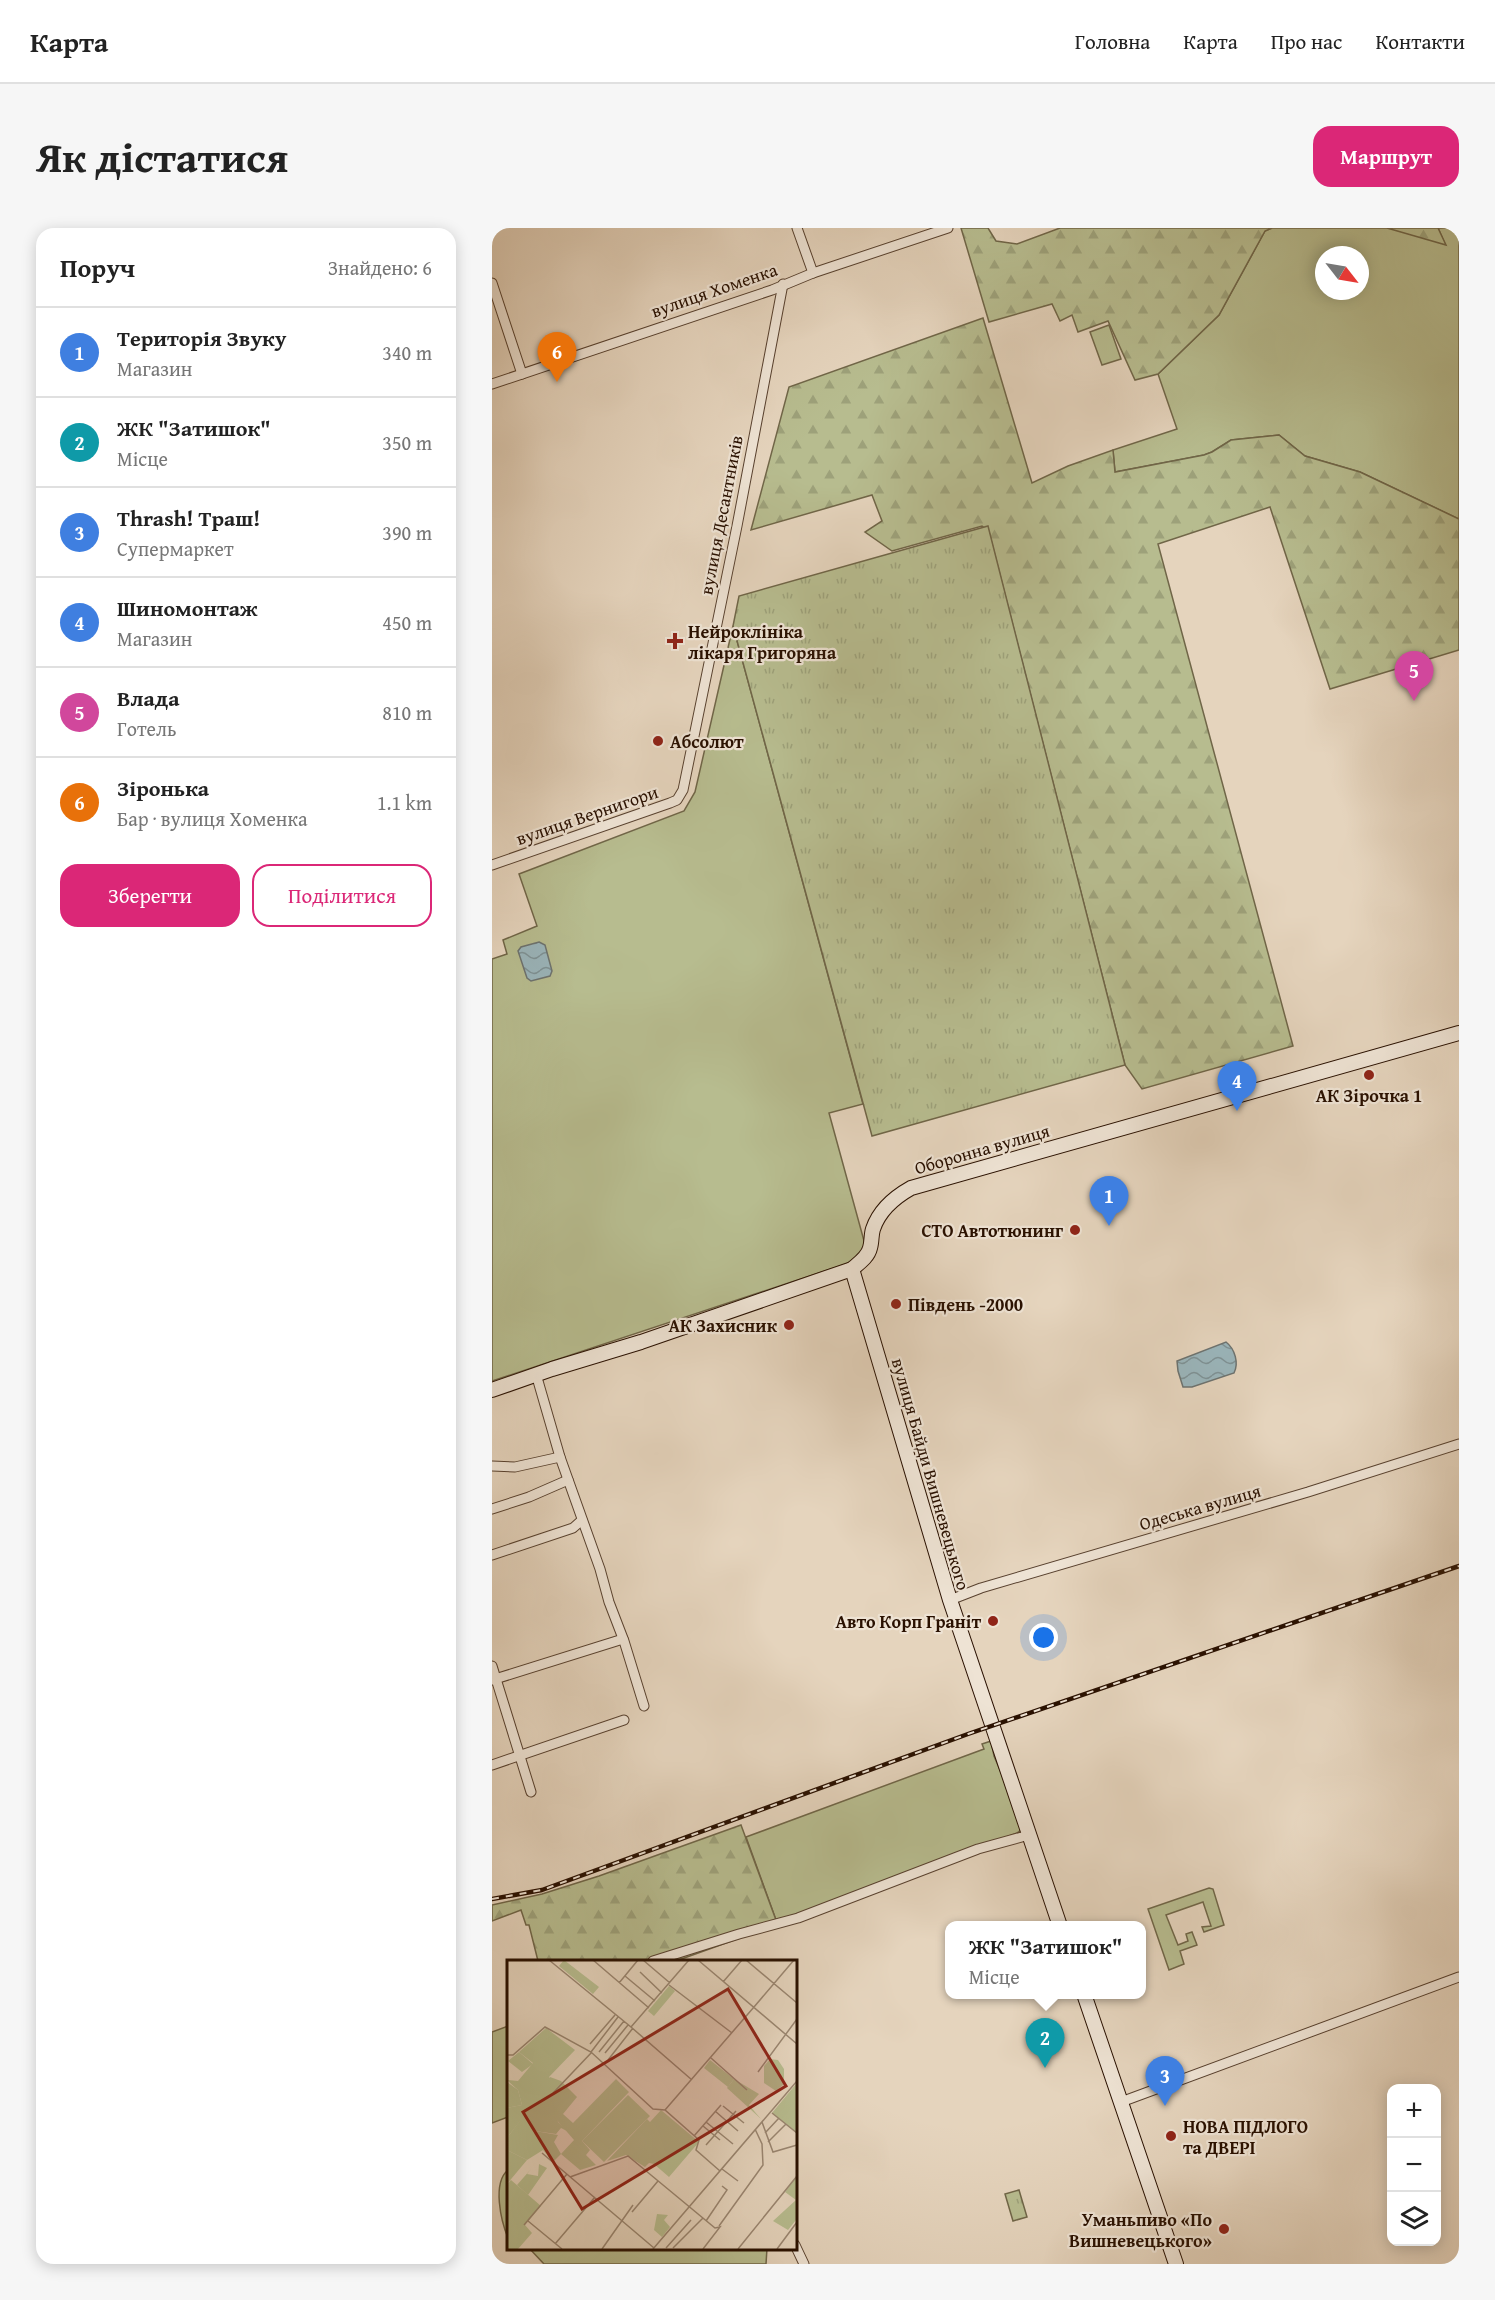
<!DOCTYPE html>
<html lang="uk">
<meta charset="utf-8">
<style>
:root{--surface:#fff;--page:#f6f6f6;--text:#222;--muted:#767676;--line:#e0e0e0;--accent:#db2777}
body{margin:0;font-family:"Gentium Book Plus",serif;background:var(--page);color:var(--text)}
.controls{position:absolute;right:18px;bottom:18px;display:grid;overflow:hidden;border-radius:12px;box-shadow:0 3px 15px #0003}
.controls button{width:54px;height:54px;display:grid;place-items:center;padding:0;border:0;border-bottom:2px solid var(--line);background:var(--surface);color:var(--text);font:30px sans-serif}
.compass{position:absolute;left:823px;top:18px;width:54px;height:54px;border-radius:50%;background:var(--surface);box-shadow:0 3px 15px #0003;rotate:121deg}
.you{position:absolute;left:552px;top:1410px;width:21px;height:21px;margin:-15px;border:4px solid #fff;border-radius:50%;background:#1a73e8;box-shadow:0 0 0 9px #1a73e833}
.badge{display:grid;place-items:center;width:39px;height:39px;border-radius:50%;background:var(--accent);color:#fff;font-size:20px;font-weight:700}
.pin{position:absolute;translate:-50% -50px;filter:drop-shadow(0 2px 3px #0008)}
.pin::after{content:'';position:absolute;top:32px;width:21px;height:18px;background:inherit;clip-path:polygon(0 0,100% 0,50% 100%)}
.popup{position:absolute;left:453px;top:1693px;width:201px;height:78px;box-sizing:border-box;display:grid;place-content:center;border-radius:12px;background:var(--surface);filter:drop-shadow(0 2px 4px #0005);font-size:20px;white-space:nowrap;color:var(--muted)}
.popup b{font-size:22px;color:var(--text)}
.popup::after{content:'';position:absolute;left:50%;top:100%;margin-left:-12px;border:12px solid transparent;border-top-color:var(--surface)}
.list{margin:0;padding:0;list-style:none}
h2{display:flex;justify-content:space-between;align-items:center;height:78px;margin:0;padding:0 24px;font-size:26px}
h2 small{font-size:20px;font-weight:400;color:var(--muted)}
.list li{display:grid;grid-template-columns:39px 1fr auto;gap:18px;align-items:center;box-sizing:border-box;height:90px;padding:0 24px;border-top:2px solid var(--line)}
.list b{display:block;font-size:22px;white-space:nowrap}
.list p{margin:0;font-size:20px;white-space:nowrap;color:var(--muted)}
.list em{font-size:20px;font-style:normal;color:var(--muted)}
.actions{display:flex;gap:12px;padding:18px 24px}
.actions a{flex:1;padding:14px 0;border:2px solid var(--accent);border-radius:18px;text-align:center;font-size:21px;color:var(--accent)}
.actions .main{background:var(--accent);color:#fff}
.icon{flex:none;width:33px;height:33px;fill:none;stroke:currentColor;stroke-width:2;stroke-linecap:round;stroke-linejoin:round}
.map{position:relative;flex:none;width:967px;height:2036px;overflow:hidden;border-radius:18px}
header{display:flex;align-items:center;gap:36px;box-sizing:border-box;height:84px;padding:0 30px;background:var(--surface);border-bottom:2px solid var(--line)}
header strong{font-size:28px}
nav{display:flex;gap:33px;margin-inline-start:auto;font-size:21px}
.intro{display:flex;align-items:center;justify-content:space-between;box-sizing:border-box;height:144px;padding:0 36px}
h1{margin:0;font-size:42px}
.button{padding:15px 27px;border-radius:18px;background:var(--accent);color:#fff;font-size:21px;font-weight:700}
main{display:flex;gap:36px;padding:0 36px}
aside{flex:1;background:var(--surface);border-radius:18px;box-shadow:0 3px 15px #0003}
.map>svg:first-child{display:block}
.green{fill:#b7bc8f;stroke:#706648;stroke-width:1.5;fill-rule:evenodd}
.forest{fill:url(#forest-firs);stroke:#706648;stroke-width:1.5}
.park{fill:url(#park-tufts);stroke:#706648;stroke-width:1.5}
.water{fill:url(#water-waves);stroke:#6d7370;stroke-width:1.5}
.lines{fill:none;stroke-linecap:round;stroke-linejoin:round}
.street-casing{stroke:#58412f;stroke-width:11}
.secondary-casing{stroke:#291000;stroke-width:16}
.street{stroke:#eee3d4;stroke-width:9}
.secondary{stroke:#eee3d4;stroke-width:14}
.rail-casing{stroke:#291000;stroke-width:4.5}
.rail{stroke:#eee3d4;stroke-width:2;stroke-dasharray:7;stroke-linecap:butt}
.poi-dot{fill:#8f2418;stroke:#eee3d4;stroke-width:2}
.labels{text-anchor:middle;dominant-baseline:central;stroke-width:4.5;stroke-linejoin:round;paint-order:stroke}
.street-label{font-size:18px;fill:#291000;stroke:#eee3d4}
.poi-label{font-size:18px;font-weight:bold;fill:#291000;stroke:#eee3d4;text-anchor:start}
.inset-road{fill:none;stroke:#9a8671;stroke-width:1.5}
.view{fill:#8f2418;fill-opacity:0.15;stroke:#8f2418;stroke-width:3}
.inset-edge{fill:none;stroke:#291000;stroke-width:3}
</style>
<header>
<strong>Карта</strong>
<nav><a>Головна</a><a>Карта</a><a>Про нас</a><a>Контакти</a></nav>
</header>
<div class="intro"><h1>Як дістатися</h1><a class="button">Маршрут</a></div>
<main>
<aside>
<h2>Поруч<small>Знайдено: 6</small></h2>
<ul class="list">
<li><span class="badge" style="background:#3f7fe0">1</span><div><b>Територія Звуку</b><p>Магазин</p></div><em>340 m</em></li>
<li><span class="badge" style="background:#0f9aa8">2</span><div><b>ЖК &quot;Затишок&quot;</b><p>Місце</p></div><em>350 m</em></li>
<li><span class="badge" style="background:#3f7fe0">3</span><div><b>Thrash! Траш!</b><p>Супермаркет</p></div><em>390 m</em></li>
<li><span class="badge" style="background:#3f7fe0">4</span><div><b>Шиномонтаж</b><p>Магазин</p></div><em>450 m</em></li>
<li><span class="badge" style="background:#d1479c">5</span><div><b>Влада</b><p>Готель</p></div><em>810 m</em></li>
<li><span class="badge" style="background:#e8710a">6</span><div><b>Зіронька</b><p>Бар · вулиця Хоменка</p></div><em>1.1 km</em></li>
</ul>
<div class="actions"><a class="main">Зберегти</a><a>Поділитися</a></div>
</aside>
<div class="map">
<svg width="967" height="2036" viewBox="0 0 967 2036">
<defs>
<pattern id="forest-firs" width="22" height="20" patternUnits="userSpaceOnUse" patternTransform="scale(1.5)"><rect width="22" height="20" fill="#b7bc8f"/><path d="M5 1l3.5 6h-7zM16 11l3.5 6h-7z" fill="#9da17a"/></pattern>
<pattern id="park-tufts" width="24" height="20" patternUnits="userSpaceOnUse" patternTransform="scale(1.5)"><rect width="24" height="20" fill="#b7bc8f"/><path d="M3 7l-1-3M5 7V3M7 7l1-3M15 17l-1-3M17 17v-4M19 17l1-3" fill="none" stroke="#9da17a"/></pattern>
<pattern id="water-waves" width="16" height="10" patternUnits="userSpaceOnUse" patternTransform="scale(1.5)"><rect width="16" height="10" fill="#9ab5bb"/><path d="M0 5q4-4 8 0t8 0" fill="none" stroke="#7e9296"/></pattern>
</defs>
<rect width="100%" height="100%" fill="#e5d4bd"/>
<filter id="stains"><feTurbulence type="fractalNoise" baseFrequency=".00333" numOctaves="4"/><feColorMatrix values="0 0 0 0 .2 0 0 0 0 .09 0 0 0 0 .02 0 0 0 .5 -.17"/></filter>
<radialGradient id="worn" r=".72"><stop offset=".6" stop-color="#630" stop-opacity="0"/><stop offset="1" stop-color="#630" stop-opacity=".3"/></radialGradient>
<g class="green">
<path d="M780,0H898L953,16L946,0H967V291L868,244L813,228L787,207L739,212L720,224L712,227L623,244L621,222L685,201L666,146L727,87L773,3ZM832,27H868V63H832Z"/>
<path d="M617,97L629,131L610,137L598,104Z"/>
<path d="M241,398L371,876L337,885L374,1020L366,1032L0,1153V731L15,726L11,712L45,698L27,646L192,583L203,564Z"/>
<path d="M499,1513L502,1528L531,1596L530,1601L525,1605L305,1689L284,1692L254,1609L492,1521L490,1516Z"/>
<path d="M717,1660L721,1661L732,1697L712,1704L710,1699L719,1698L711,1674L674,1687L686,1717L696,1713L694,1706L700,1704L705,1717L688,1723L692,1736L677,1742L656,1681Z"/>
<path d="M16,1798V1889L0,1895V1804Z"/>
<path d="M16,1942V2010C9,1993 0,1955 16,1942Z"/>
<path d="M37,2020H275L274,2036H52Z"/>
</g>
<g class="forest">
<path d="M469,0H496L504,13L525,16L568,0H780L773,3L727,87L666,146L643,152L616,93L586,104L580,87L568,93L560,76L497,94Z"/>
<path d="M895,0H946L954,17Z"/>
<path d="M491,90L540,255L576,238L621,222L623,244L712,227L720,224L739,212L787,207L813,228L868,244L967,291V422L838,461L778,279L666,316L801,818L650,861L633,837L497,304L490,298L400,323L373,304L390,293L380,267L259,302L297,159Z"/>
<path d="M249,1597L284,1692L247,1704L248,1710L184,1733H46L37,1697H34L29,1682L0,1693V1677L50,1666L107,1648Z"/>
</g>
<g class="park">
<path d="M496,298L633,837L380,908L241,398L247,368Z"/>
<path d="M527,1962L535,1989L521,1993L513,1966Z"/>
</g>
<g class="water">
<path d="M47,714L53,717L60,743L58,748L39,753L35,750L26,723L29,719Z"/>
<path d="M734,1114C743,1121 747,1135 742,1145L700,1159H691L686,1143L685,1133Z"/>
</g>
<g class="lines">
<g class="street-casing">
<g id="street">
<path d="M305,0L321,45"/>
<path d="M0,55L30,146"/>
<path d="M0,156L280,62L321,45L456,0"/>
<path d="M0,637L178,575L185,572L191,562L245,298L291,56"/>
<path d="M44,1146L68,1229L108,1341L117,1374L132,1413L152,1478"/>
<path d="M0,1238L23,1239L68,1229"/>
<path d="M0,1281L37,1269L76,1252"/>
<path d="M0,1327L81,1300L90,1292"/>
<path d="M458,1372L489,1360L816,1264L967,1216"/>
<path d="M0,1438L39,1564"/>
<path d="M0,1452L131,1411"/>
<path d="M0,1537L132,1492"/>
<path d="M161,1733L247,1706L306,1690L486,1621L537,1607"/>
<path d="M629,1874L967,1749"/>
<path d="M303,2017L312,2036"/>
</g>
</g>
<g class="secondary-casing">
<g id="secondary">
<path d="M360,1041L458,1372L568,1698"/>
<path d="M0,1162L60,1141L149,1114L360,1041C367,1035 376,1029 378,1020C380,1014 379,1007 381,1001C387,983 403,969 419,960L967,805"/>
<path d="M592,1766L684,2036"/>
</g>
</g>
<use href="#street" class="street"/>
<use href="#secondary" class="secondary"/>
<g class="rail-casing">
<path id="rail" d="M0,1671L50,1662L476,1506L967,1338"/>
</g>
<use href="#rail" class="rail"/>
</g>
<g class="poi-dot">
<path d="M180 404h6v6h6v6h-6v6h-6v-6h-6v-6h6z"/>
<circle cx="166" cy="513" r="6"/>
<circle cx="877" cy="847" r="6"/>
<circle cx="583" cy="1002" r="6"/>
<circle cx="404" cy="1076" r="6"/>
<circle cx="297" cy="1097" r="6"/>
<circle cx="501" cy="1393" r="6"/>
<circle cx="679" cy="1908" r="6"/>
<circle cx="732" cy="2001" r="6"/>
</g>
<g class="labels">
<g class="street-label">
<text transform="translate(222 62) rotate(-19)">вулиця Хоменка</text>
<text transform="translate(229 287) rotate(-79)">вулиця Десантників</text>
<text transform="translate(95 587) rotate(-19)">вулиця Вернигори</text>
<text transform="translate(490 921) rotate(-16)">Оборонна вулиця</text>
<text transform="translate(439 1246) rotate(74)">вулиця Байди Вишневецького</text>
<text transform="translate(708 1279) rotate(-16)">Одеська вулиця</text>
</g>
<g class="poi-label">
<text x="196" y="403">Нейроклініка<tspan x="196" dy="21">лікаря Григоряна</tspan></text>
<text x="178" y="513">Абсолют</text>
<text x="877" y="867" text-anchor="middle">АК Зірочка 1</text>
<text x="571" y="1002" text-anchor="end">СТО Автотюнинг</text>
<text x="416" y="1076">Південь -2000</text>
<text x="285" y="1097" text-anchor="end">АК Захисник</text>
<text x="489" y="1393" text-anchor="end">Авто Корп Граніт</text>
<text x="691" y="1898">НОВА ПІДЛОГО<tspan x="691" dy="21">та ДВЕРІ</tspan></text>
<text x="720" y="1991" text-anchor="end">Уманьпиво «По<tspan x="720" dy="21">Вишневецького»</tspan></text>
</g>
</g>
<g transform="translate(15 1732)">
<rect width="290" height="290" fill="#e5d4bd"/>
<path d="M39,68L68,90L42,117L51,162L62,172L54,168L49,174L28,171L19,153L0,178V148L15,145L11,130L0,120L11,121L26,103L12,92ZM263,99L271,100L277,109V124L269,131L257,123V106ZM203,100L227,119L221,127L197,108ZM154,150L192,182L162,217L147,204L142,203L138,207L119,195L100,201L140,159L143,162ZM0,190L20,200L0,224ZM32,204L40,208L21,235L10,225L24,209L20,214L31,216ZM289,217V260L281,270L266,261L289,240L278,232Z" fill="#b7bc8f"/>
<path d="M57,0L92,27L86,34L52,6ZM12,92L26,104L15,112L1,101ZM43,117L54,121L70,137L56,154L66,163L109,119L122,132L75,181L83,190L79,195L89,205L73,210L54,194L46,202L36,190L20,200L0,190V178L19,152L28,171L51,175L47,182L54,194L67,180L48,158L45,133L31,139L25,135ZM227,119L252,134L242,145L254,159L220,128ZM0,122L11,130L15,145L0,148ZM4,220L34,246L18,265L25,273L11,289H0V224ZM150,254L161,255L157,260L163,267L155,277L147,270Z" fill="#b7bc8f"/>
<path d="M162,26L168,31L147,56L141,51ZM289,124V173L265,153ZM121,135L143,156L97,202L75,181Z" fill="#b7bc8f"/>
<path class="inset-road" d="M42,0L124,67L182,0M86,0L142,48M136,0L163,23M191,0L290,84M239,0L290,43M133,12L155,33M118,16L148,41M216,22L235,0M112,23L131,0M162,25L225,73M247,47L287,0M124,67L185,120M83,84L108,55M84,92L111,57M92,92L117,61M98,93L121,65M0,95H6L38,67L84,92L146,149L158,150L192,180L189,190L213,211M204,98L240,130M101,100L126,68M251,112L290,59M46,133L85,92M216,146L237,163M158,150L247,47M208,151L231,171M265,153L290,173M199,162L226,184M255,162L266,192L290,185M196,166L213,180M258,173L272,158M187,176L214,145M261,182L279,164M199,185L229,151M35,193L147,288M215,209L231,221M63,217L121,196L208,268L213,267L196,289M125,252L151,221M21,261L55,289M199,261L220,230L215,226M17,265L60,214M212,266L256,205L255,184L248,169M48,284L88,237M159,288L184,260M166,288L196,258M95,289L126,245M146,289L290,121M231,289L290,216M270,289L290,262"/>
<path class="view" d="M221,29L279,126L75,249L16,152Z"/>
<rect width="290" height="290" class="inset-edge"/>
</g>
<rect width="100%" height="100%" filter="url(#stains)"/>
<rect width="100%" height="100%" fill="url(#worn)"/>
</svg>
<div class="controls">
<button>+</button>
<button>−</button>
<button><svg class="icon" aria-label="layers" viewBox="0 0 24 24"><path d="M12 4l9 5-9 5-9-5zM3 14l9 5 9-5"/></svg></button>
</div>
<svg class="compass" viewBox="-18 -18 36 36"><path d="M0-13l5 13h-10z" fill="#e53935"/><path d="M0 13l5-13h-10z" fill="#767676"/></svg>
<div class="you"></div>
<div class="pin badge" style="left:617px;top:998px;background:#3f7fe0">1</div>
<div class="pin badge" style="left:553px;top:1840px;background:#0f9aa8">2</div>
<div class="popup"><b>ЖК &quot;Затишок&quot;</b>Місце</div>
<div class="pin badge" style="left:673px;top:1878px;background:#3f7fe0">3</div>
<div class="pin badge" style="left:745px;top:883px;background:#3f7fe0">4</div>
<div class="pin badge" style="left:922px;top:473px;background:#d1479c">5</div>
<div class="pin badge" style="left:65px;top:154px;background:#e8710a">6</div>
</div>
</main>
